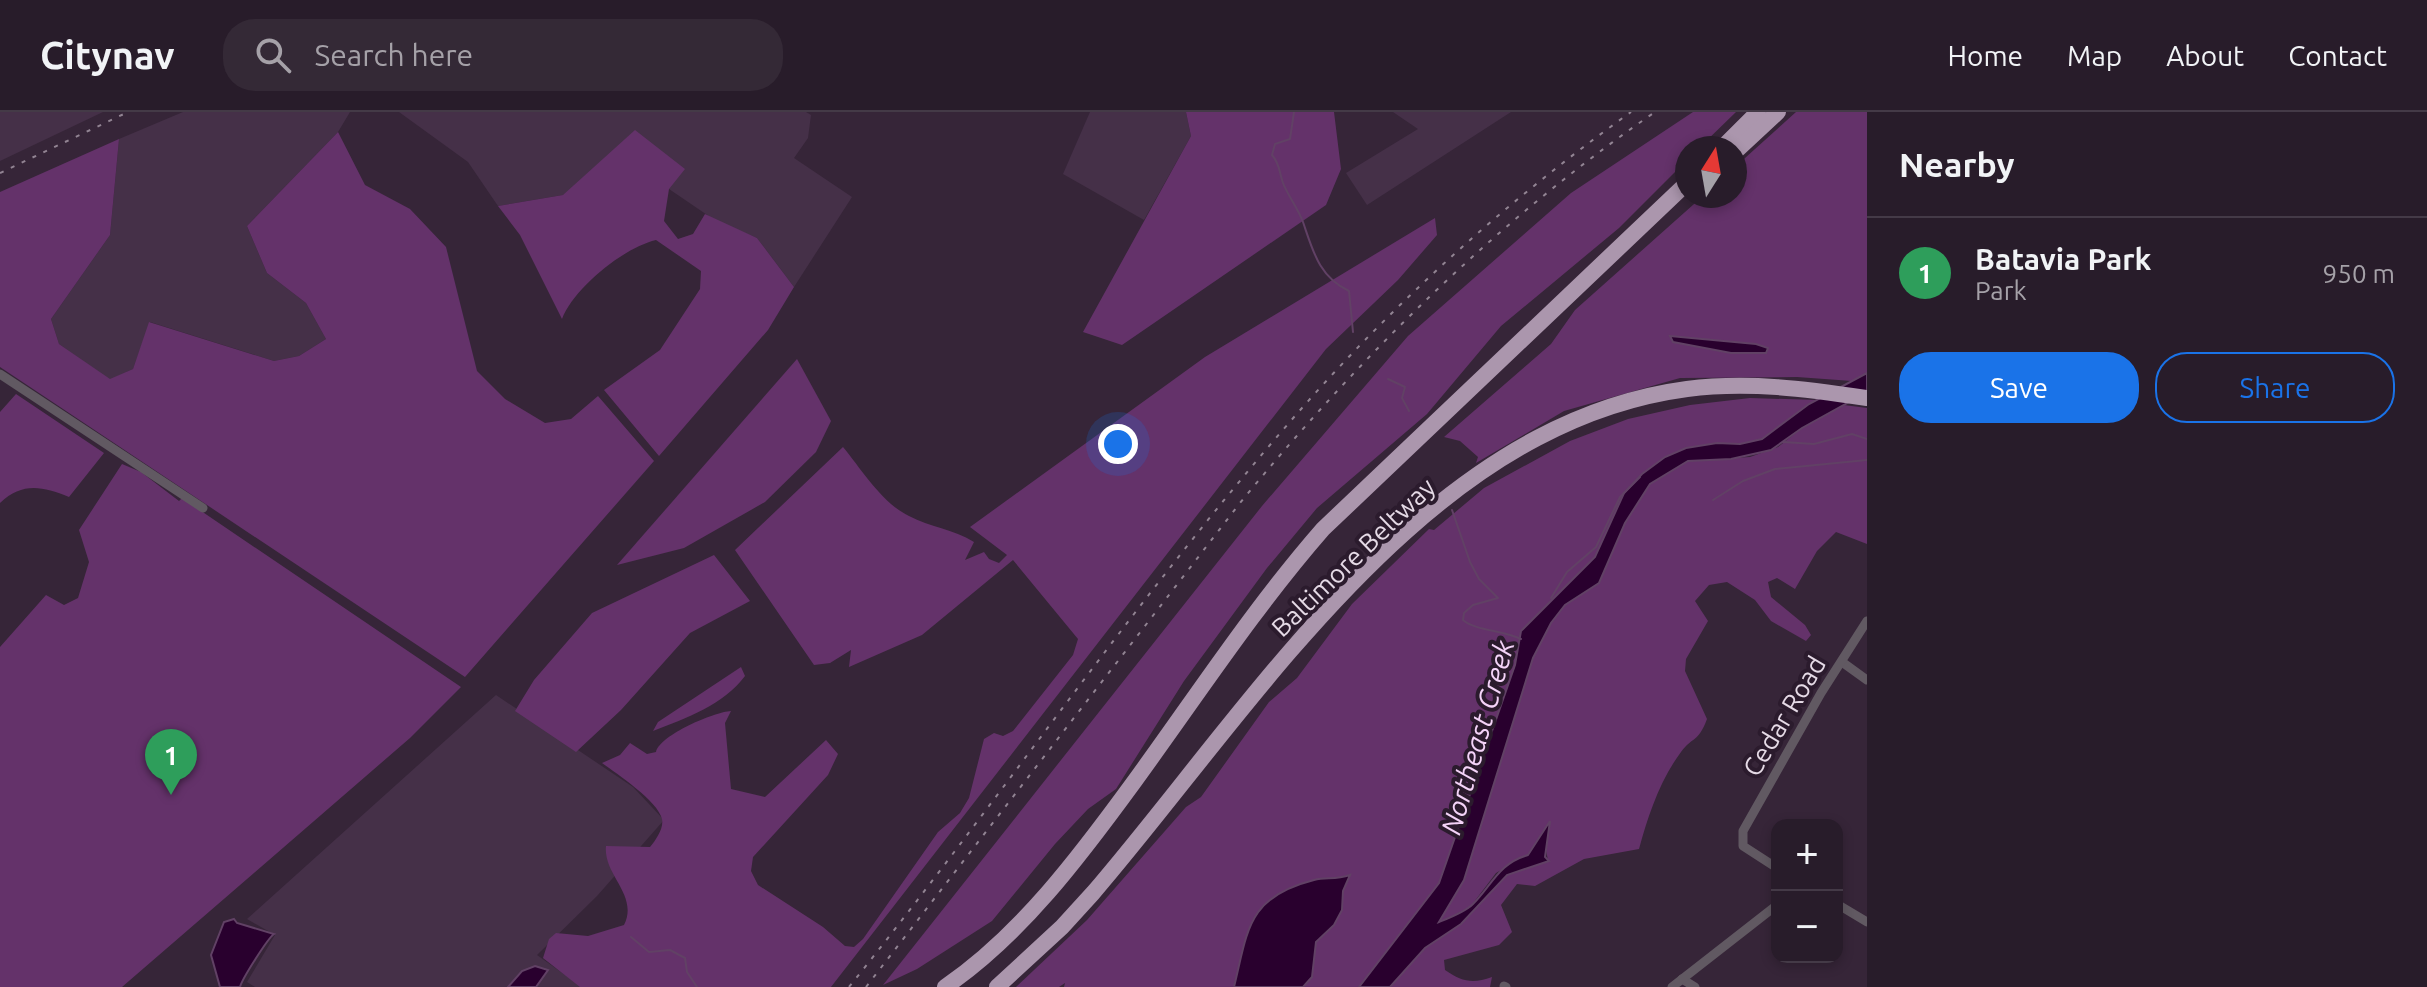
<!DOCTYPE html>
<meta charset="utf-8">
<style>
:root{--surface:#281c2a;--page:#342936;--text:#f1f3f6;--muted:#a5a1a8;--line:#443a47;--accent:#1a73e8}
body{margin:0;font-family:Ubuntu,sans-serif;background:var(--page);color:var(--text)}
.controls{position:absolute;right:24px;bottom:24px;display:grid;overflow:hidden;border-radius:16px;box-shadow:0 4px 12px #0003}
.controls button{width:72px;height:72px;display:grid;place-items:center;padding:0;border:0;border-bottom:2px solid var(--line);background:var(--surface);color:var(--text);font:40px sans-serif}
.compass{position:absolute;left:1675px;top:24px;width:72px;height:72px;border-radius:50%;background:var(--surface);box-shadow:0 4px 12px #0003;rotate:11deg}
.you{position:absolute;left:1118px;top:332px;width:28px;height:28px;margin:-20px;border:6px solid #fff;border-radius:50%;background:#1a73e8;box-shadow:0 0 0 12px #1a73e833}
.badge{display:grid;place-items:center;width:52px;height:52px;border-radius:50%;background:var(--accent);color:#fff;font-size:26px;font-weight:700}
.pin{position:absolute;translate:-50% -66px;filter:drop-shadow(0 2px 4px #0008)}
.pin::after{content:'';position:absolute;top:42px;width:28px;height:24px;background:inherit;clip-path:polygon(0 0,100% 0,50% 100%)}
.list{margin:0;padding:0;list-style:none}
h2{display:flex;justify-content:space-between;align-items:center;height:104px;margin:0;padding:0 32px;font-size:34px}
h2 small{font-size:26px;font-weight:400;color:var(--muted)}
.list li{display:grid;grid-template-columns:52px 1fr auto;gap:24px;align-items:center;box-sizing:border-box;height:112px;padding:0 32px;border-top:2px solid var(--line)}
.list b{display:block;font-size:30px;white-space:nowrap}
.list p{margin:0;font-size:26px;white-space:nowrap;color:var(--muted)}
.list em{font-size:26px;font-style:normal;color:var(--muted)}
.actions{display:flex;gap:16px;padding:24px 32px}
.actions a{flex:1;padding:18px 0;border:2px solid var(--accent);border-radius:32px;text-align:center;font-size:28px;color:var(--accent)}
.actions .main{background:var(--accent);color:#fff}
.icon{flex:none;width:44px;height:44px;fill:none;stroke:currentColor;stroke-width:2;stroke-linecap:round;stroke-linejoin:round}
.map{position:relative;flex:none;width:1867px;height:875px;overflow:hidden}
header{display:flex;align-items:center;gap:48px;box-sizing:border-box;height:112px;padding:0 40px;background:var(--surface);border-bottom:2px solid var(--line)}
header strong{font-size:38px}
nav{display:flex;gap:44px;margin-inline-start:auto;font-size:28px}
.search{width:560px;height:72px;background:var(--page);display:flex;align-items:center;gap:20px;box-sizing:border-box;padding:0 28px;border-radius:32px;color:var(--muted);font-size:30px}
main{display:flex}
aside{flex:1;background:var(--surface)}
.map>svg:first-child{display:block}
.built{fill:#453048}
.green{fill:#64326a}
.water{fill:#29002e;stroke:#614165;stroke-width:2}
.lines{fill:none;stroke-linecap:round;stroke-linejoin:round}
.stream{stroke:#614165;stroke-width:2}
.minor{stroke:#615962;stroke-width:9}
.motorway{stroke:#ab96ad;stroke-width:16}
.rail{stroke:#928493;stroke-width:2;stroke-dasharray:4 8;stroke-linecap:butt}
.labels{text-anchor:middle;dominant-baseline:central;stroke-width:8;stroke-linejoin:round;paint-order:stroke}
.street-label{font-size:26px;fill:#e5dae6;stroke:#2b1b2d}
.water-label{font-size:28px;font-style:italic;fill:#f4d3f8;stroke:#2b1b2d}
</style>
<header>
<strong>Citynav</strong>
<div class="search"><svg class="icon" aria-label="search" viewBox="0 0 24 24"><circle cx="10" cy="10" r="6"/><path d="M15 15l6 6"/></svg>Search here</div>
<nav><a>Home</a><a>Map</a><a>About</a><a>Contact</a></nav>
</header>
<main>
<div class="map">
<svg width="1867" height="875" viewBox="0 0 1867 875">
<rect width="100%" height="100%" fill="#362538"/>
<g class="built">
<path d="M0,0H103L0,49Z"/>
<path d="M183,0H350L338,20L247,114L267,161L306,191L326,227L299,244L274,249L150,210L133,257L110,268L59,232L51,207L110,123L119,27Z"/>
<path d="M399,0H806L811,3L808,26L794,46L852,85L794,175L757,126L716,109L669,77L563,83L498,94L468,50Z"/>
<path d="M1090,0H1186L1191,24L1144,108L1063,62Z"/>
<path d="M1393,0H1511L1367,93L1346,61L1418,17Z"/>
<path d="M496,583L633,675L664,708L597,784L537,843L582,875H255L247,870L275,823L247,807Z"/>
</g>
<g class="green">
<path d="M1186,0H1334L1341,57L1326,93L1122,233L1083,220L1191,24Z"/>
<path d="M1693,0H1736L1699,36H1687V48L1619,116L1501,214L1427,302L1317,396L1267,456L1184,569L1116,677L1088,697L1055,732L992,809L917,857L883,873L1262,394L1408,224L1571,81Z"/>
<path d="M1796,0H1867V261L1852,269L1797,265L1680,266L1564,299L1476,351L1478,345L1460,329L1444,325L1551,232L1575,198L1703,84H1735V55Z"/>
<path d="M635,18L685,57L669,77L664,109L678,127L693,122L705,102L757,126L794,175L768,218L659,344L604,278L660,238L700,177L701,159L656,128C623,136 574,176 562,207L520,123L498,94L563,83Z"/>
<path d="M338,20L365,73L410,97L446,135L477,259L505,287L545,311L571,307L598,284L654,349L465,565L0,255V80L119,27L110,123L51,207L59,232L110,267L133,257L149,210L274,249L299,244L326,227L306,191L267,161L247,114Z"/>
<path d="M1435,106L1437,123L1398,168L1326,237L831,875H580L543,846L549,827L556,821L588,824L624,813C639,783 603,763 606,734L650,735C656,728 664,716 662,707C658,689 617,662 602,651L620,643L630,631L647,642L656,640C660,623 714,600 731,599L725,611L731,677L765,685L826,628L838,642L828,663L753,745L751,759L758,773L823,815L845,834L854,835L863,827L938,720L960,701L969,686L984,627L994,621L1003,624L1013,619L1073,543L1078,527L1013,448L922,523L849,555L851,538L830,551L814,553L735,438L843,335C862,358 882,391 909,404C930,415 953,417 974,430L965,448L984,440L989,447L999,451L1007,443L970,415L1205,245Z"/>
<path d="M797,247L831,309L816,340L765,390L684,436L617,453Z"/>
<path d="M16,282L104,341L69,385C42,374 22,370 0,391V300Z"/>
<path d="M1750,286L1817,288L1762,327L1740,333L1717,331L1686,336L1665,345L1624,381L1596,445L1521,519L1515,553L1439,772L1359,875H1064L1065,871L1059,875H1016L1087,808L1186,695L1201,685L1269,590L1297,566L1352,492L1429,417L1434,418L1484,376L1570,329L1628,307L1690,293Z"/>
<path d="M1844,293L1867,296V432L1836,420L1817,439L1795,477L1777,466L1768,470L1771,485L1805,513L1811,523L1806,529L1771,509L1755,488L1727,470L1709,473L1695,489L1708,509L1686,547L1685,559L1707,607C1698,631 1693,624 1681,640C1660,668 1648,704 1639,737L1584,747L1535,774L1517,772L1501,793L1512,820L1499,833L1444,848L1445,858C1462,870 1473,872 1492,865L1490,875H1390L1425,836L1507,763L1548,749L1545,732L1548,713L1528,743L1496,761L1471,794L1438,812L1464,768L1533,546L1551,511L1565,493L1599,471L1625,411L1650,372L1688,349L1750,345L1778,335L1802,316Z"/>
<path d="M122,352L141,360L179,389L182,386L461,575L410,626L122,875H0V535L46,483L64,493L78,486L89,450L79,418Z"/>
<path d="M714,443L750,489L690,521L621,598L576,640L515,599L534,568L592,501Z"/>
<path d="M741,555L745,564C723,593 687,606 653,619L658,610Z"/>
</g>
<g class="water">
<path d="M1670,224L1756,232L1768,236L1766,241H1731L1673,230Z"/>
<path d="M1867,261V280L1802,316L1771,338L1731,347L1688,349L1650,372L1625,411L1599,471L1565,493L1551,511L1533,546L1464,768L1439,810C1449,806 1465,800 1473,792C1492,773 1499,751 1528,743L1550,709L1545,745L1549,749L1507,763L1461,812L1425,836L1390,875H1359L1439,771L1515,553L1521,519L1595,445L1624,381L1642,362L1665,345L1686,336L1717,331L1740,332L1762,327L1809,292Z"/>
<path d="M1350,763L1343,779L1342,798L1334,813L1316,830L1312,865L1303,875H1234C1248,818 1247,785 1314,768C1327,765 1335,768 1350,763Z"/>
<path d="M234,807L237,811L274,822C268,826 242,867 240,875H220L211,843L224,810Z"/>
<path d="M535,854L548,858L536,875H508L522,859Z"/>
</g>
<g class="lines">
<g class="stream">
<path d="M1294,0L1290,27L1275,32L1272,43C1280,52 1279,60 1283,71C1288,84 1298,96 1303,110C1313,139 1319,165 1349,179L1353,220"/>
<path d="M1388,267L1405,275L1402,286L1409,299"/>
<path d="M1783,330L1814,332L1852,322L1867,327"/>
<path d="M1713,388L1743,369L1775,357L1867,348"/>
<path d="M1452,398L1470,450L1479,467L1498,486L1473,493L1464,501L1463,508C1476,519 1502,518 1521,527"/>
<path d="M1551,486L1567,460L1596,435L1620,385L1640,365"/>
<path d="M631,825L649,840L670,838L685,846L687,860L697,875"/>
</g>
<g class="minor">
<path d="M0,262L203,396"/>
<path d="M1842,550L1867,568"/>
<path d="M1777,756L1743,734V719L1821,581L1867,509"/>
<path d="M1837,792L1867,810"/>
<path d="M1682,867L1695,875"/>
<path d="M1504,874L1506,875"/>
<path d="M1672,875L1777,793"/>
</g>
<g class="motorway">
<path d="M1722,36L1758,0"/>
<path d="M1735,40L1778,0"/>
<path d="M945,875C1021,823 1080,744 1134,670C1196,585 1254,496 1323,417L1687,71"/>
<path d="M997,875L1062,815L1093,781C1253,595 1423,312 1687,277C1748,269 1807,277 1867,286"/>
</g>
<g class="rail">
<path d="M0,61L128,0"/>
<path d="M849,875C998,690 1132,492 1288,312C1389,195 1505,90 1631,0"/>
<path d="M866,875L1240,391C1361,243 1498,108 1655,0"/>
</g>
</g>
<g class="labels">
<g class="street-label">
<text transform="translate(1353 445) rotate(-44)">Baltimore Beltway</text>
<text transform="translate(1784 604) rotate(-59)">Cedar Road</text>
</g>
<g class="water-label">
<text transform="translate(1477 625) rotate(-74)">Northeast Creek</text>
</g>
</g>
</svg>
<div class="controls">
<button>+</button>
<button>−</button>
</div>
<svg class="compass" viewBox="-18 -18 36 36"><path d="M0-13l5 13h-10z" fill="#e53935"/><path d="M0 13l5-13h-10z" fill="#a5a1a8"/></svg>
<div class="you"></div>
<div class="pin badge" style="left:171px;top:683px;background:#2e9e5b">1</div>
</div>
<aside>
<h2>Nearby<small></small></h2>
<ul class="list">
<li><span class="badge" style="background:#2e9e5b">1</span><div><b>Batavia Park</b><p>Park</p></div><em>950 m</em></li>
</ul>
<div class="actions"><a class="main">Save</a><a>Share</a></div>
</aside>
</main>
